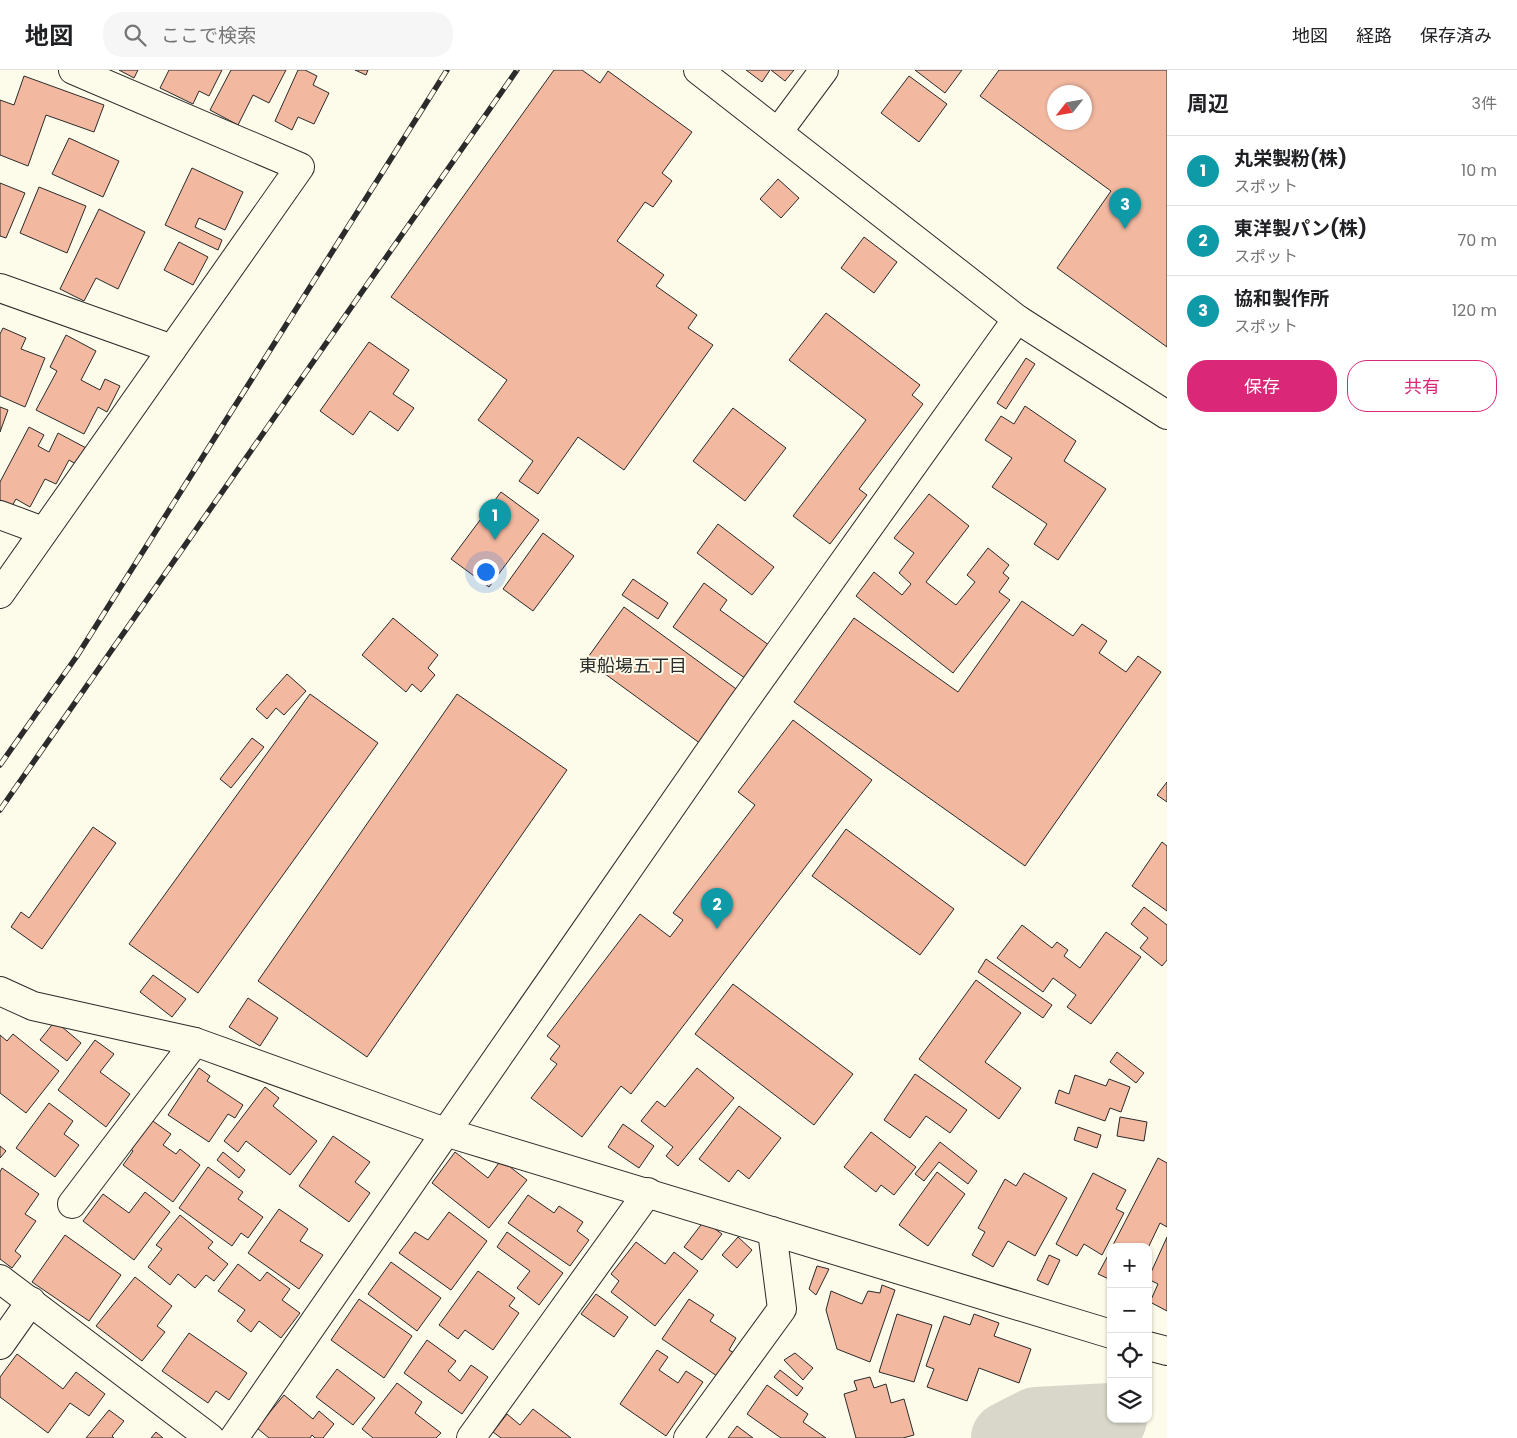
<!DOCTYPE html>
<html lang="ja">
<meta charset="utf-8">
<style>
:root{--surface:#fff;--page:#f6f6f6;--text:#202124;--muted:#757577;--line:#e0e0e0;--accent:#db2777}
body{margin:0;font-family:Poppins,"Noto Sans JP",sans-serif;background:var(--page);color:var(--text)}
.controls{position:absolute;right:15px;bottom:15px;display:grid;overflow:hidden;border-radius:10px;box-shadow:0 1px 4px #0004}
.controls button{width:45px;height:45px;display:grid;place-items:center;padding:0;border:0;border-bottom:1px solid var(--line);background:var(--surface);color:var(--text);font:25px sans-serif}
.compass{position:absolute;left:1047px;top:15px;width:45px;height:45px;border-radius:50%;background:var(--surface);box-shadow:0 1px 4px #0004;rotate:239deg}
.you{position:absolute;left:485px;top:501px;width:18px;height:18px;margin:-12px;border:4px solid #fff;border-radius:50%;background:#1a73e8;box-shadow:0 0 0 8px #1a73e833}
.badge{display:grid;place-items:center;width:32px;height:32px;border-radius:50%;background:var(--accent);color:#fff;font-size:16px;font-weight:700}
.pin{position:absolute;translate:-50% -41px;filter:drop-shadow(0 1px 2px #0008)}
.pin::after{content:'';position:absolute;top:26px;width:18px;height:15px;background:inherit;clip-path:polygon(0 0,100% 0,50% 100%)}
.list{margin:0;padding:0;list-style:none}
h2{display:flex;justify-content:space-between;align-items:center;height:65px;margin:0;padding:0 20px;font-size:21px}
h2 small{font-size:16px;font-weight:400;color:var(--muted)}
.list li{display:grid;grid-template-columns:32px 1fr auto;gap:15px;align-items:center;box-sizing:border-box;height:70px;padding:0 20px;border-top:1px solid var(--line)}
.list b{display:block;font-size:19px;white-space:nowrap}
.list p{margin:0;font-size:16px;white-space:nowrap;color:var(--muted)}
.list em{font-size:16px;font-style:normal;color:var(--muted)}
.actions{display:flex;gap:10px;padding:15px 20px}
.actions a{flex:1;padding:11px 0;border:1px solid var(--accent);border-radius:20px;text-align:center;font-size:18px;color:var(--accent)}
.actions .main{background:var(--accent);color:#fff}
.icon{flex:none;width:28px;height:28px;fill:none;stroke:currentColor;stroke-width:2;stroke-linecap:round;stroke-linejoin:round}
.map{position:relative;flex:none;width:1167px;height:1368px;overflow:hidden}
header{display:flex;align-items:center;gap:30px;box-sizing:border-box;height:70px;padding:0 25px;background:var(--surface);border-bottom:1px solid var(--line)}
header strong{font-size:24px}
nav{display:flex;gap:28px;margin-inline-start:auto;font-size:18px}
.search{width:350px;height:45px;background:var(--page);display:flex;align-items:center;gap:12px;box-sizing:border-box;padding:0 18px;border-radius:20px;color:var(--muted);font-size:19px}
main{display:flex}
aside{flex:1;background:var(--surface)}
.map>svg:first-child{display:block}
.lines{fill:none;stroke-linecap:round;stroke-linejoin:round}
.river{stroke:#d8d7c9;stroke-width:72}
.building{fill:#f2b8a0;stroke:#2b2b2b;fill-rule:evenodd}
.street-casing{stroke:#2b2b2b;stroke-width:30}
.street{stroke:#fdfbea;stroke-width:28}
.rail-casing{stroke:#2b2b2b;stroke-width:5.5}
.rail{stroke:#fdfbea;stroke-width:4;stroke-dasharray:11;stroke-linecap:butt}
.labels{text-anchor:middle;dominant-baseline:central;stroke-width:4;stroke-linejoin:round;paint-order:stroke}
.neighbourhood-label{font-size:18px;fill:#2b2b2b;stroke:#fdfbea}
</style>
<header>
<strong>地図</strong>
<div class="search"><svg class="icon" aria-label="search" viewBox="0 0 24 24"><circle cx="10" cy="10" r="6"/><path d="M15 15l6 6"/></svg>ここで検索</div>
<nav><a>地図</a><a>経路</a><a>保存済み</a></nav>
</header>
<main>
<div class="map">
<svg width="1167" height="1368" viewBox="0 0 1167 1368">
<rect width="100%" height="100%" fill="#fdfbea"/>
<g class="lines">
<path class="river" d="M1007,1368L1036,1353L1111,1349"/>
</g>
<g class="building">
<path d="M119,0H138L134,8Z"/>
<path d="M169,0H222L209,26L199,21L193,34L160,18Z"/>
<path d="M231,0H286L269,33L253,25L238,55L210,40Z"/>
<path d="M298,0H305L317,6L313,15L329,23L314,54L298,47L292,60L275,51Z"/>
<path d="M355,0H368L366,5Z"/>
<path d="M554,0H582L600,13L608,1L692,62L662,103L672,111L653,137L645,132L617,171L664,205L656,216L697,245L688,258L713,275L624,400L578,367L538,424L519,411L533,391L478,350L507,310L391,227Z"/>
<path d="M746,0H770L762,12Z"/>
<path d="M771,0H794L785,11Z"/>
<path d="M915,0H962L945,23Z"/>
<path d="M999,0H1167V277L1057,198L1111,121L980,26ZM1054,22H1084V52H1054Z"/>
<path d="M24,6L104,35L94,62L46,45L28,96L0,85V30L14,35Z"/>
<path d="M909,6L947,34L919,72L881,43Z"/>
<path d="M69,68L119,91L103,127L52,104Z"/>
<path d="M192,98L243,122L225,160L199,148L195,157L222,170L218,180L165,155Z"/>
<path d="M778,109L799,128L781,148L760,129Z"/>
<path d="M0,113L25,123L6,168L0,166Z"/>
<path d="M39,117L86,136L67,183L20,163Z"/>
<path d="M99,139L145,162L118,219L96,208L84,231L60,219Z"/>
<path d="M864,167L897,192L874,223L841,198Z"/>
<path d="M179,172L208,187L193,215L164,200Z"/>
<path d="M826,243L920,315L912,325L923,334L859,419L867,425L830,474L793,446L866,350L789,290Z"/>
<path d="M3,258L26,268L21,279L45,288L25,337L0,326V264Z"/>
<path d="M66,265L96,281L81,310L100,320L105,309L120,316L107,342L98,337L84,364L36,340L57,301L50,297Z"/>
<path d="M369,272L409,300L393,324L414,338L398,361L370,341L353,365L320,341Z"/>
<path d="M1026,288L1035,294L1006,339L997,333Z"/>
<path d="M1025,336L1076,371L1064,391L1106,419L1058,490L1034,474L1047,454L992,417L1012,388L985,370L1001,346L1014,354Z"/>
<path d="M0,337L8,340L0,362Z"/>
<path d="M733,338L786,378L745,431L693,391Z"/>
<path d="M29,357L44,365L38,376L49,382L58,363L88,379L79,396L69,390L56,414L45,409L30,437L16,429L12,436L0,430V412Z"/>
<path d="M501,422L539,450L489,517L451,489Z"/>
<path d="M929,424L969,456L926,512L956,535L975,512L967,505L988,478L1009,495L1003,503L1009,508L999,522L1010,530L953,603L856,526L874,502L902,525L911,514L899,503L914,483L894,468Z"/>
<path d="M718,454L774,497L752,525L697,483Z"/>
<path d="M543,463L574,486L533,541L503,519Z"/>
<path d="M633,509L668,533L658,549L622,525Z"/>
<path d="M704,513L727,530L720,540L773,578L749,611L673,557Z"/>
<path d="M1022,531L1073,566L1082,554L1107,571L1099,583L1126,602L1138,586L1161,602L1025,796L794,632L854,548L958,622Z"/>
<path d="M624,537L739,621L701,674L586,590Z"/>
<path d="M393,548L438,585L428,598L435,605L421,622L412,614L406,622L362,585Z"/>
<path d="M287,604L306,621L284,645L276,638L267,649L256,639Z"/>
<path d="M310,624L378,673L198,923L129,874Z"/>
<path d="M457,624L567,700L367,987L258,911Z"/>
<path d="M793,650L872,710L631,1024L621,1016L582,1067L531,1028L557,994L550,989L560,976L547,966L640,844L670,867L683,850L673,843L755,735L738,722Z"/>
<path d="M252,668L264,677L231,718L220,709Z"/>
<path d="M1167,712V732L1157,725Z"/>
<path d="M93,757L116,773L42,879L11,857L21,842L29,848Z"/>
<path d="M846,759L954,839L920,885L812,806Z"/>
<path d="M1162,772L1167,776V841L1132,816Z"/>
<path d="M1144,837L1167,855V890L1162,896L1140,878L1148,868L1131,854Z"/>
<path d="M1022,855L1052,878L1057,872L1068,880L1064,886L1080,898L1106,862L1141,887L1091,954L1067,937L1076,925L1053,908L1043,922L997,888Z"/>
<path d="M986,889L1052,935L1043,948L978,902Z"/>
<path d="M153,905L186,929L172,947L140,922Z"/>
<path d="M976,910L1021,943L985,992L1021,1018L999,1049L919,989Z"/>
<path d="M733,914L853,1004L814,1055L695,964Z"/>
<path d="M248,928L278,948L260,976L229,957Z"/>
<path d="M55,951L81,973L67,991L40,970Z"/>
<path d="M13,964L59,1001L26,1043L0,1023V965L7,971Z"/>
<path d="M95,970L114,984L100,1002L130,1024L106,1057L58,1020Z"/>
<path d="M1117,982L1144,1003L1136,1013L1110,992Z"/>
<path d="M199,998L210,1006L207,1011L243,1035L235,1048L228,1044L209,1072L168,1045Z"/>
<path d="M697,998L734,1028L678,1096L666,1086L673,1077L641,1051L657,1031L665,1037Z"/>
<path d="M915,1004L967,1040L950,1063L926,1046L910,1068L884,1050Z"/>
<path d="M1075,1005L1106,1016L1109,1009L1130,1017L1121,1042L1110,1038L1105,1051L1055,1033L1059,1020L1069,1024Z"/>
<path d="M265,1017L279,1028L273,1036L317,1071L290,1105L246,1071L238,1082L224,1071Z"/>
<path d="M49,1033L73,1051L64,1064L79,1075L55,1107L16,1078Z"/>
<path d="M739,1036L781,1068L749,1109L738,1100L729,1112L699,1089Z"/>
<path d="M1120,1047L1147,1052L1144,1071L1117,1066Z"/>
<path d="M150,1049L171,1064L163,1075L176,1084L180,1079L200,1095L173,1132L123,1095L133,1081L129,1078Z"/>
<path d="M623,1054L654,1076L639,1098L608,1077Z"/>
<path d="M1078,1057L1101,1065L1097,1078L1074,1070Z"/>
<path d="M871,1062L916,1097L894,1125L881,1115L876,1122L844,1097Z"/>
<path d="M333,1066L370,1092L355,1112L370,1123L349,1152L299,1116Z"/>
<path d="M940,1072L977,1101L968,1114L939,1092L924,1111L915,1104Z"/>
<path d="M0,1076L6,1081L0,1088Z"/>
<path d="M223,1082L245,1100L239,1108L217,1090Z"/>
<path d="M455,1082L488,1108L501,1090L527,1110L489,1158L432,1113Z"/>
<path d="M1158,1088L1167,1093V1157L1160,1153L1148,1178L1140,1175L1112,1177Z"/>
<path d="M208,1097L243,1122L238,1129L263,1147L248,1168L241,1163L232,1176L179,1138Z"/>
<path d="M2,1098L39,1124L25,1144L36,1151L15,1181L21,1186L12,1198L0,1189V1102Z"/>
<path d="M937,1102L965,1124L928,1176L899,1155Z"/>
<path d="M1024,1103L1067,1128L1035,1186L1008,1171L993,1197L972,1185L985,1162L978,1158L1005,1109L1016,1116Z"/>
<path d="M1093,1103L1126,1120L1116,1139L1124,1143L1102,1185L1084,1174L1077,1186L1056,1174Z"/>
<path d="M145,1122L170,1142L134,1190L83,1151L103,1124L129,1143Z"/>
<path d="M528,1125L554,1143L559,1136L583,1152L577,1161L589,1170L570,1196L508,1153Z"/>
<path d="M279,1139L308,1159L300,1171L323,1185L299,1219L248,1183Z"/>
<path d="M449,1142L487,1171L451,1220L399,1183L415,1162L428,1170Z"/>
<path d="M180,1145L213,1172L208,1178L228,1194L214,1211L206,1205L195,1218L178,1204L170,1215L148,1197L162,1179L156,1175Z"/>
<path d="M704,1151L722,1164L702,1190L684,1177Z"/>
<path d="M507,1162L563,1203L539,1235L517,1218L530,1201L497,1177Z"/>
<path d="M65,1165L121,1205L89,1251L32,1212Z"/>
<path d="M738,1167L752,1180L737,1198L722,1185Z"/>
<path d="M1167,1167V1241L1150,1232L1158,1214L1148,1209Z"/>
<path d="M636,1172L665,1194L674,1182L698,1201L655,1256L611,1222L619,1211L611,1204Z"/>
<path d="M1111,1180V1210L1098,1204Z"/>
<path d="M1049,1185L1060,1190L1048,1215L1037,1210Z"/>
<path d="M391,1192L441,1228L417,1261L368,1224Z"/>
<path d="M238,1194L260,1211L267,1202L290,1219L282,1230L300,1243L281,1268L259,1251L251,1262L237,1251L245,1240L218,1221Z"/>
<path d="M817,1196L829,1199L816,1225L809,1219Z"/>
<path d="M478,1201L515,1228L509,1236L519,1243L493,1280L465,1260L458,1269L439,1255Z"/>
<path d="M135,1207L172,1236L157,1256L165,1262L142,1291L96,1256Z"/>
<path d="M882,1215L895,1220L870,1292L837,1279L826,1240L831,1221L862,1234L868,1221L880,1223Z"/>
<path d="M596,1224L628,1247L614,1267L581,1244Z"/>
<path d="M359,1229L412,1266L384,1308L331,1270Z"/>
<path d="M689,1229L714,1245L710,1251L736,1268L729,1280L736,1284L720,1308L662,1269Z"/>
<path d="M897,1244L932,1255L914,1312L879,1302Z"/>
<path d="M974,1244L999,1253L994,1266L1031,1279L1019,1313L979,1298L967,1331L927,1317L934,1299L926,1296L944,1246L970,1255Z"/>
<path d="M189,1263L247,1303L229,1330L216,1321L208,1333L162,1301Z"/>
<path d="M427,1270L456,1291L448,1301L460,1311L471,1295L488,1307L462,1344L404,1303Z"/>
<path d="M657,1280L668,1287L659,1300L678,1313L686,1301L703,1312L666,1366L620,1334Z"/>
<path d="M795,1283L813,1298L803,1310L784,1290Z"/>
<path d="M17,1284L63,1319L76,1302L105,1324L89,1346L70,1333L48,1363L0,1327V1307Z"/>
<path d="M337,1299L375,1328L353,1355L316,1327Z"/>
<path d="M780,1300L803,1318L797,1326L774,1307Z"/>
<path d="M870,1307L874,1318L886,1314L891,1333L904,1329L914,1365L903,1368H856L844,1324L857,1320L854,1311Z"/>
<path d="M397,1313L422,1332L415,1343L441,1363L436,1368H373L362,1359Z"/>
<path d="M767,1315L808,1344L803,1352L826,1368H781L747,1344Z"/>
<path d="M284,1325L313,1349L319,1341L334,1354L323,1368H315L312,1365L310,1368H269L257,1358Z"/>
<path d="M533,1339L571,1368H501L493,1362L507,1344L520,1355Z"/>
<path d="M109,1340L124,1351L112,1366L114,1368H86Z"/>
<path d="M737,1356L753,1368H728Z"/>
<path d="M156,1362L163,1368H151Z"/>
</g>
<g class="lines">
<g class="street-casing">
<g id="street">
<path d="M698,0L1017,249L1167,345"/>
<path d="M778,62L824,0"/>
<path d="M0,218L172,279"/>
<path d="M0,445L43,461"/>
<path d="M0,524L300,97L73,0"/>
<path d="M0,921L33,936L195,972L445,1062L1111,1264"/>
<path d="M72,1134L195,972"/>
<path d="M0,1209L210,1368"/>
<path d="M0,1275L31,1231"/>
<path d="M1148,1276L1167,1281"/>
<path d="M234,1368L739,639L1017,249"/>
<path d="M471,1368L648,1122"/>
<path d="M688,1368L782,1239L772,1161"/>
</g>
</g>
<use href="#street" class="street"/>
<g class="rail-casing">
<g id="rail">
<path d="M0,695L77,586L447,0"/>
<path d="M0,740L517,0"/>
</g>
</g>
<use href="#rail" class="rail"/>
</g>
<g class="labels">
<g class="neighbourhood-label">
<text x="633" y="595">東船場五丁目</text>
</g>
</g>
</svg>
<div class="controls">
<button>+</button>
<button>−</button>
<button><svg class="icon" aria-label="locate" viewBox="0 0 24 24"><circle cx="12" cy="12" r="6"/><path d="M12 2v4M12 18v4M2 12h4M18 12h4"/></svg></button>
<button><svg class="icon" aria-label="layers" viewBox="0 0 24 24"><path d="M12 4l9 5-9 5-9-5zM3 14l9 5 9-5"/></svg></button>
</div>
<svg class="compass" viewBox="-18 -18 36 36"><path d="M0-13l5 13h-10z" fill="#e53935"/><path d="M0 13l5-13h-10z" fill="#757577"/></svg>
<div class="you"></div>
<div class="pin badge" style="left:495px;top:470px;background:#0f9aa8">1</div>
<div class="pin badge" style="left:717px;top:859px;background:#0f9aa8">2</div>
<div class="pin badge" style="left:1125px;top:159px;background:#0f9aa8">3</div>
</div>
<aside>
<h2>周辺<small>3件</small></h2>
<ul class="list">
<li><span class="badge" style="background:#0f9aa8">1</span><div><b>丸栄製粉(株)</b><p>スポット</p></div><em>10 m</em></li>
<li><span class="badge" style="background:#0f9aa8">2</span><div><b>東洋製パン(株)</b><p>スポット</p></div><em>70 m</em></li>
<li><span class="badge" style="background:#0f9aa8">3</span><div><b>協和製作所</b><p>スポット</p></div><em>120 m</em></li>
</ul>
<div class="actions"><a class="main">保存</a><a>共有</a></div>
</aside>
</main>
